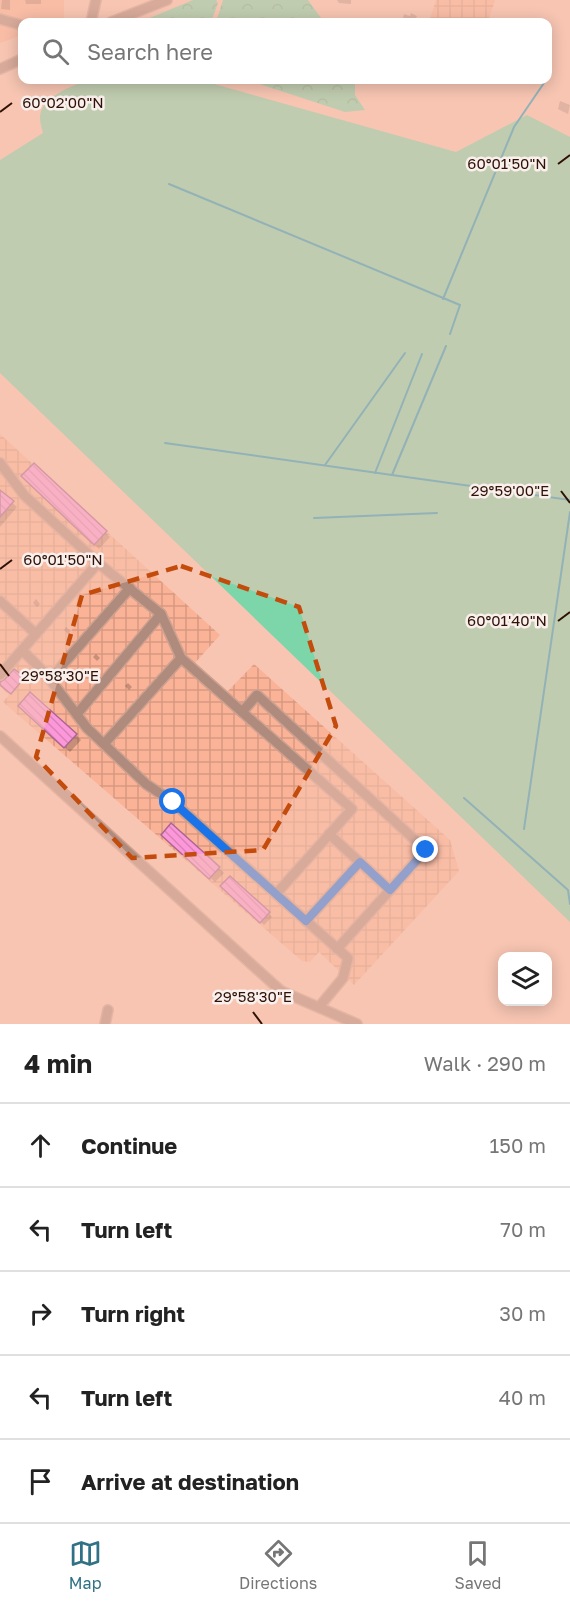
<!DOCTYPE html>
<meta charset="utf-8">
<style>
:root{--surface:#fff;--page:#f2f2f2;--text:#222;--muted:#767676;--line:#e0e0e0;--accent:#317185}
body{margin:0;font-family:"Golos Text",sans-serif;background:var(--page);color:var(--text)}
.controls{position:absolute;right:18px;bottom:18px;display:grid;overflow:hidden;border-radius:12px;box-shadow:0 3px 15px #0003}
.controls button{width:54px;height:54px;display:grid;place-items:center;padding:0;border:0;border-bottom:2px solid var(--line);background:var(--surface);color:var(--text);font:30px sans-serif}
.stop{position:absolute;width:18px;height:18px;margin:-14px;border:4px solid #1a73e8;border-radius:50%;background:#fff}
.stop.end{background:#1a73e8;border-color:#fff;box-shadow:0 2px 6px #0008}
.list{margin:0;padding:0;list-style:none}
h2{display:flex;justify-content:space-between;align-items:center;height:78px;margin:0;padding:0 24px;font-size:26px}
h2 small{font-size:20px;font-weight:400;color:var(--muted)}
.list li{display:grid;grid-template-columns:39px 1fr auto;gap:18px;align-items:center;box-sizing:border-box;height:84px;padding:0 24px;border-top:2px solid var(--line)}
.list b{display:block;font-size:22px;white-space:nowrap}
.list em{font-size:20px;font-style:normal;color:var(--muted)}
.icon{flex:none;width:33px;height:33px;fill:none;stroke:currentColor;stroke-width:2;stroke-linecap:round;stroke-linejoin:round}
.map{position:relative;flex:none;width:570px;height:1024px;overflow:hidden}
.search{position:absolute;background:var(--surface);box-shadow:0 3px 15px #0003;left:18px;right:18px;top:18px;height:66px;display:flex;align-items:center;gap:15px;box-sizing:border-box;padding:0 21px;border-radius:12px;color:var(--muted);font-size:22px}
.sheet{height:498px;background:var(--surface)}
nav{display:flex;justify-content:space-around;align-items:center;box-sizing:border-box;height:84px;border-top:2px solid var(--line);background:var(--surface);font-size:16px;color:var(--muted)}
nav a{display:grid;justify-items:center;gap:3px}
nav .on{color:var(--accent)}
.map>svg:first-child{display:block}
.built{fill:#fbb397}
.industrial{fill:url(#industrial-grid)}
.grass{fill:#7dd5aa}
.forest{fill:url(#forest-crowns)}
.shadow{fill:#0003}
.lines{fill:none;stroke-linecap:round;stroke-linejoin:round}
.stream{stroke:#179cbe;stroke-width:2}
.building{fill:url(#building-back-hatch);stroke:#ab6592;stroke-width:1.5}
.minor-casing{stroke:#cfa190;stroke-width:12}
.minor{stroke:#af8b7d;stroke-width:9}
.route{stroke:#1a73e8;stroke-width:8}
.marked{fill:none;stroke:#c34b0b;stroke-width:4.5;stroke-dasharray:12 8;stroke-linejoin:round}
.ticks{fill:none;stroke:#2f1106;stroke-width:2}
.ticks-label{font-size:15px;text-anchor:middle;fill:#2f1106;stroke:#f9f0ed;stroke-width:5;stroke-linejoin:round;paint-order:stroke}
</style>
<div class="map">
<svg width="570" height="1024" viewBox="0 0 570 1024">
<defs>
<pattern id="industrial-grid" width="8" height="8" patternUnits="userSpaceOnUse" patternTransform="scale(1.5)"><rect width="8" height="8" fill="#fbb397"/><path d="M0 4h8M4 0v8" fill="none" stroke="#d79981"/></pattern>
<pattern id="forest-crowns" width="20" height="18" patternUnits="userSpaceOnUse" patternTransform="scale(1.5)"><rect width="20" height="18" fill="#7dd5aa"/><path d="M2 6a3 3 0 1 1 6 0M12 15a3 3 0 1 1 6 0" fill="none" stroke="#6cb691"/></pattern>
<pattern id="building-back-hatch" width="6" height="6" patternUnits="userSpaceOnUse" patternTransform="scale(1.5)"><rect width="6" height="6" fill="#fc98d9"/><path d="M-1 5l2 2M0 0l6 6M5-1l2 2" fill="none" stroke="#d882b9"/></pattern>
</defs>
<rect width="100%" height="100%" fill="#f7c5b2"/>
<path class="built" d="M0,0H64V20L56,22H22V35L0,43Z"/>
<g class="industrial">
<path d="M436,0H495L488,22H429Z"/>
<path d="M0,434L220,635L195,663L227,692L254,664L450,840L459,871L354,985L319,952L310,962L302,961L3,702L9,695L0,686Z"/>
</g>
<path class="grass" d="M88,80H200L456,152L527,115L570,137V922L0,373V160L43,133C42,129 40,123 40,118C40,97 72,86 88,80Z"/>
<g class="forest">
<path d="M193,0H216L218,3L211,22H140Z"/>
<path d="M223,0H308L321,18L318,22H216Z"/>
<path d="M247,80H355V95L365,110L345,112Z"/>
</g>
<g class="shadow">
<path d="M2,0H10V10L1,9Z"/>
<path d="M25,0H41V4H26Z"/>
<path d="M337,0H351V4L339,3Z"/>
<path d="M411,13L417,16L414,22H402L404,14L410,16Z"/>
<path d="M560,101L570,105L568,114L558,109Z"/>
<path d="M34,465L110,537L99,549L23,476Z"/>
<path d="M0,492L17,507L0,527Z"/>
<path d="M36,599L40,604L37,607L33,603Z"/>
<path d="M66,627L71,631L68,634L64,630Z"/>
<path d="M96,654L100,658L97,661L93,657Z"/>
<path d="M128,683L132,687L129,690L125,686Z"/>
<path d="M25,711L76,735L81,740L70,752Z"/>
<path d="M167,839L219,868L224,873L215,882Z"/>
<path d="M230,878L272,917L264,925L222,886Z"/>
</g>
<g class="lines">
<g class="stream">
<path d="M548,78L551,74"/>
<path d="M169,184L460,305L450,334"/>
<path d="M443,299L514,127L546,80"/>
<path d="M446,346L392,475L570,500"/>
<path d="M165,443L392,475"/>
<path d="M325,465L405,353"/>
<path d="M375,473L422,354"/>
<path d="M314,518L437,513"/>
<path d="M464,798L568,890L570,904"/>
<path d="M524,829L570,512"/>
</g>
</g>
<g class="building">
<path d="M34,463L107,531L94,545L21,476Z"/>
<path d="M0,490L14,501L0,517Z"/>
<path d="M14,669L25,677L11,694L0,685V682L5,679Z"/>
<path d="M30,692L77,734L64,748L18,706Z"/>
<path d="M171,823L220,867L209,879L161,835Z"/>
<path d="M230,876L270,912L260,923L220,886Z"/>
</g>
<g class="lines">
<g class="minor-casing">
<g id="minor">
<path d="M0,19L21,25L22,27"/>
<path d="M91,22L96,0"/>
<path d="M111,22L167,0"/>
<path d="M0,69L22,59"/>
<path d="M0,463L24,495L98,563L0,675"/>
<path d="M98,563L161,614L181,658L352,809L276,894"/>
<path d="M0,601L36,634"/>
<path d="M22,650L45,673L87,728L146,784L173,802L348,958L343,978L319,1007"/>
<path d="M50,679L130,588"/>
<path d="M242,712L257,695L426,850L337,949"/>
<path d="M77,714L161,614"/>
<path d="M0,736L281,991L357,1024"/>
<path d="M104,744L181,658"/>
<path d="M329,834L390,890"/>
<path d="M306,921L360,862"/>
<path d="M105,1024L108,1010"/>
</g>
</g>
<use href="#minor" class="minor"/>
</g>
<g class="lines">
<path class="route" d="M173,802L306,921L360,862L390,890L426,850"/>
</g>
<path d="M0 0H570V1024H0ZM181,566L299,607L336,726L263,850L132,858L36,757L82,595Z" fill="#f7c5b2" fill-opacity=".55" fill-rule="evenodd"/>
<path class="marked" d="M181,566L299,607L336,726L263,850L132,858L36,757L82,595Z"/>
<path class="ticks" d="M0,112L12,103M558,164L570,155M561,491L570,503M0,569L12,560M558,621L570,612M0,664L9,676M253,1012L262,1024"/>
<g class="ticks-label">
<text x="63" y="108">60°02'00"N</text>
<text x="507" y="169">60°01'50"N</text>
<text x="510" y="496">29°59'00"E</text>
<text x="63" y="565">60°01'50"N</text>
<text x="507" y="626">60°01'40"N</text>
<text x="60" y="681">29°58'30"E</text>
<text x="253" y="1002">29°58'30"E</text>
</g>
</svg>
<div class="controls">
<button><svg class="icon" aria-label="layers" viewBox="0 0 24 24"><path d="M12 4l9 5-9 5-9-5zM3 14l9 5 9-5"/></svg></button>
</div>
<div class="stop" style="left:173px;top:802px"></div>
<div class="stop end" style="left:426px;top:850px"></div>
<div class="search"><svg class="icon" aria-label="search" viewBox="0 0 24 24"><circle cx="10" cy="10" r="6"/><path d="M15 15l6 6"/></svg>Search here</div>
</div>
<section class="sheet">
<h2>4 min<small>Walk · 290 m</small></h2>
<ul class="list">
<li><svg class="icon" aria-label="ahead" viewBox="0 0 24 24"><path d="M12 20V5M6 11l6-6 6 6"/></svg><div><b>Continue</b></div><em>150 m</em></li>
<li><svg class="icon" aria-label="left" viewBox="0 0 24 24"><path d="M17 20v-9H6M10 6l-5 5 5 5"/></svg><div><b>Turn left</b></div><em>70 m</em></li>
<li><svg class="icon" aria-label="right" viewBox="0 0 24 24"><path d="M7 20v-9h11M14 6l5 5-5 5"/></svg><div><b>Turn right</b></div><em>30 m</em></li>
<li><svg class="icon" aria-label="left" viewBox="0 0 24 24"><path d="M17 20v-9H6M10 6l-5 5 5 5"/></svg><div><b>Turn left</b></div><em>40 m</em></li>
<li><svg class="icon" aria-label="arrive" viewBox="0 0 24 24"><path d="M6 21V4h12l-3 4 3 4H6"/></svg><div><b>Arrive at destination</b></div></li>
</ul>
</section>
<nav>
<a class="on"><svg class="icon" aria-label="map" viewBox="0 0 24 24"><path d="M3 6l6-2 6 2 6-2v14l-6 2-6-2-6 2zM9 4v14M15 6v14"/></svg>Map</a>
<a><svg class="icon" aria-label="directions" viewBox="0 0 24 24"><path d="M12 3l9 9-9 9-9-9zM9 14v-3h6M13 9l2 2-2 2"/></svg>Directions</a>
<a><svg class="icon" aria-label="saved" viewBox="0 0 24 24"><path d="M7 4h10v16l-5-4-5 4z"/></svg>Saved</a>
</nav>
